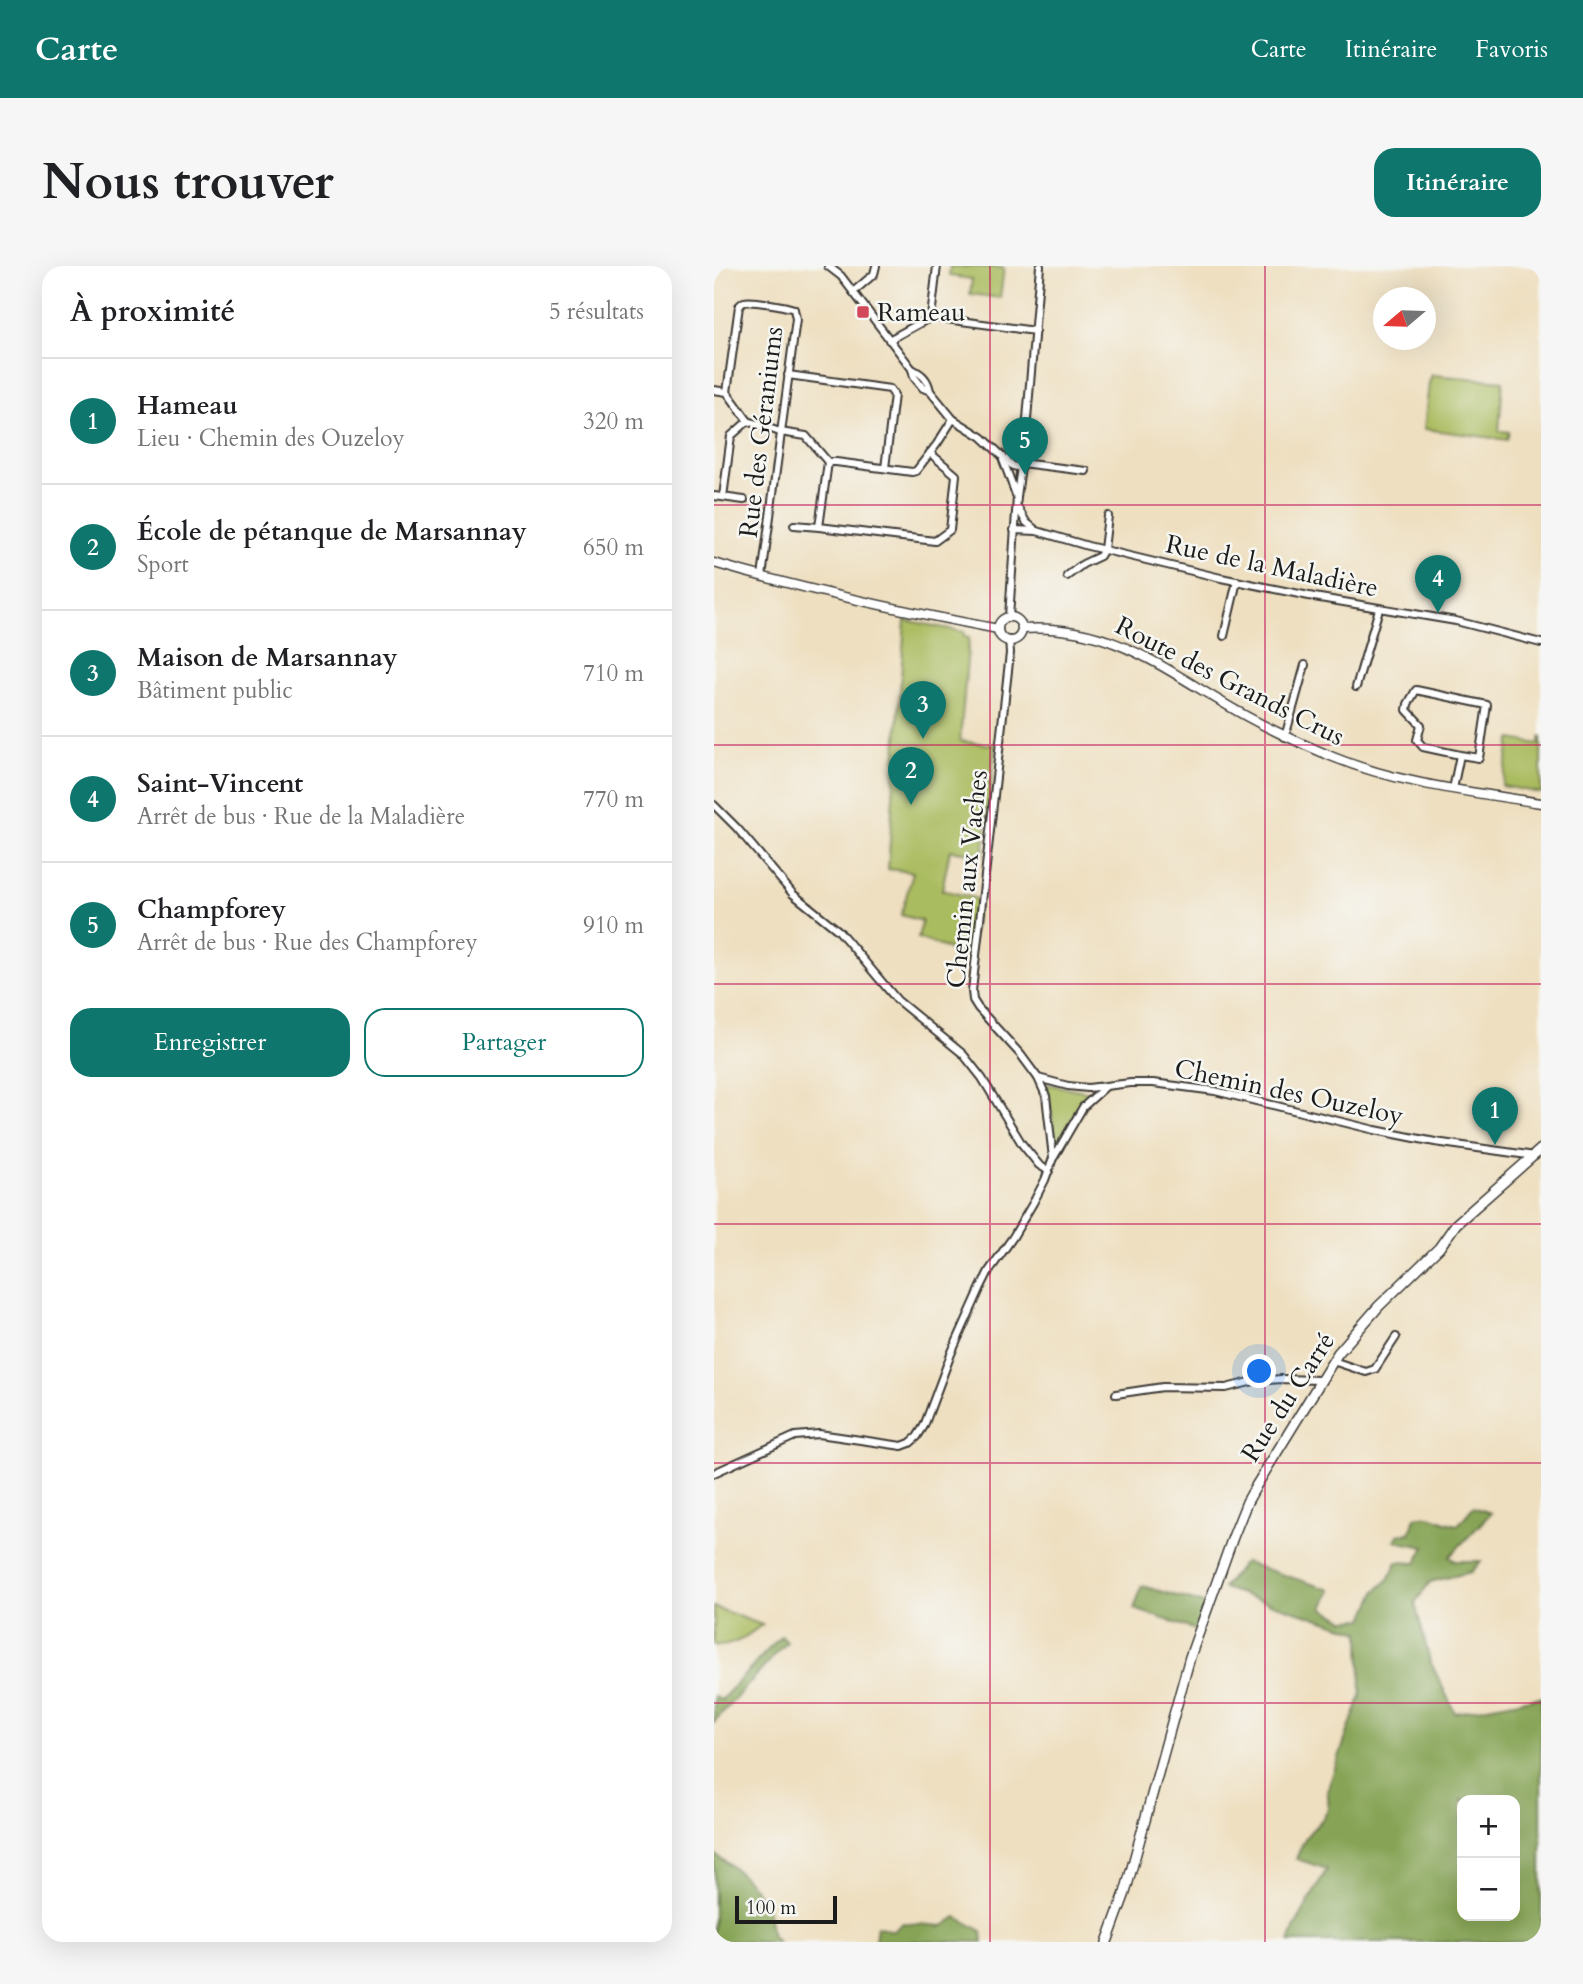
<!DOCTYPE html>
<html lang="fr">
<meta charset="utf-8">
<style>
:root{--surface:#fff;--page:#f6f6f6;--text:#202124;--muted:#757577;--line:#e0e0e0;--accent:#0f766e}
body{margin:0;font-family:Cardo,serif;background:var(--page);color:var(--text)}
.controls{position:absolute;right:21px;bottom:21px;display:grid;overflow:hidden;border-radius:14px;box-shadow:0 7px 28px #0002}
.controls button{width:63px;height:63px;display:grid;place-items:center;padding:0;border:0;border-bottom:2px solid var(--line);background:var(--surface);color:var(--text);font:35px sans-serif}
.compass{position:absolute;left:659px;top:21px;width:63px;height:63px;border-radius:50%;background:var(--surface);box-shadow:0 7px 28px #0002;rotate:251deg}
.scale{position:absolute;left:21px;bottom:18px;width:102px;box-sizing:border-box;padding-left:7px;border:4px solid #1c1c1c;border-top:0;font-size:19px;line-height:24px;white-space:nowrap;color:#1c1c1c;-webkit-text-stroke:5px #f6f6f2;paint-order:stroke}
.you{position:absolute;left:546px;top:1106px;width:24px;height:24px;margin:-18px;border:5px solid #fff;border-radius:50%;background:#1a73e8;box-shadow:0 0 0 10px #1a73e833}
.badge{display:grid;place-items:center;width:46px;height:46px;border-radius:50%;background:var(--accent);color:#fff;font-size:23px;font-weight:700}
.pin{position:absolute;translate:-50% -58px;filter:drop-shadow(0 2px 4px #0008)}
.pin::after{content:'';position:absolute;top:37px;width:24px;height:21px;background:inherit;clip-path:polygon(0 0,100% 0,50% 100%)}
.list{margin:0;padding:0;list-style:none}
h2{display:flex;justify-content:space-between;align-items:center;height:91px;margin:0;padding:0 28px;font-size:30px}
h2 small{font-size:23px;font-weight:400;color:var(--muted)}
.list li{display:grid;grid-template-columns:46px 1fr auto;gap:21px;align-items:center;box-sizing:border-box;height:126px;padding:0 28px;border-top:2px solid var(--line)}
.list b{display:block;font-size:26px;white-space:nowrap}
.list p{margin:0;font-size:23px;white-space:nowrap;color:var(--muted)}
.list em{font-size:23px;font-style:normal;color:var(--muted)}
.actions{display:flex;gap:14px;padding:21px 28px}
.actions a{flex:1;padding:16px 0;border:2px solid var(--accent);border-radius:21px;text-align:center;font-size:24px;color:var(--accent)}
.actions .main{background:var(--accent);color:#fff}
.map{position:relative;flex:none;width:827px;height:1676px;overflow:hidden;border-radius:21px}
header{display:flex;align-items:center;gap:42px;box-sizing:border-box;height:98px;padding:0 35px;background:var(--accent);color:#fff}
header strong{font-size:33px}
nav{display:flex;gap:38px;margin-inline-start:auto;font-size:24px}
.intro{display:flex;align-items:center;justify-content:space-between;box-sizing:border-box;height:168px;padding:0 42px}
h1{margin:0;font-size:49px}
.button{padding:18px 32px;border-radius:21px;background:var(--accent);color:#fff;font-size:24px;font-weight:700}
main{display:flex;gap:42px;padding:0 42px}
aside{flex:1;background:var(--surface);border-radius:21px;box-shadow:0 7px 28px #0002}
.map>svg:first-child{display:block}
.green{fill:#aabc60;stroke:#636c3e;stroke-width:2}
.forest{fill:#87a456;stroke:#526039;stroke-width:2;fill-rule:evenodd}
.lines{fill:none;stroke-linecap:round;stroke-linejoin:round}
.minor-casing{stroke:#3c3935;stroke-width:10}
.tertiary-casing{stroke:#3c3935;stroke-width:11}
.secondary-casing{stroke:#3c3935;stroke-width:12}
.minor{stroke:#fff;stroke-width:6}
.tertiary{stroke:#fff;stroke-width:8}
.secondary{stroke:#fff;stroke-width:9}
.grid{fill:none;stroke:#c2185b;stroke-width:2;stroke-opacity:0.55}
.poi-dot{fill:#d1495b;stroke:#f6f6f2;stroke-width:2.5}
.labels{text-anchor:middle;dominant-baseline:central;stroke-width:5;stroke-linejoin:round;paint-order:stroke}
.poi-label{font-size:26px;fill:#1c1c1c;stroke:#f6f6f2;text-anchor:start}
.street-label{font-size:26px;fill:#1c1c1c;stroke:#f6f6f2}
</style>
<header>
<strong>Carte</strong>
<nav><a>Carte</a><a>Itinéraire</a><a>Favoris</a></nav>
</header>
<div class="intro"><h1>Nous trouver</h1><a class="button">Itinéraire</a></div>
<main>
<aside>
<h2>À proximité<small>5 résultats</small></h2>
<ul class="list">
<li><span class="badge">1</span><div><b>Hameau</b><p>Lieu · Chemin des Ouzeloy</p></div><em>320 m</em></li>
<li><span class="badge">2</span><div><b>École de pétanque de Marsannay</b><p>Sport</p></div><em>650 m</em></li>
<li><span class="badge">3</span><div><b>Maison de Marsannay</b><p>Bâtiment public</p></div><em>710 m</em></li>
<li><span class="badge">4</span><div><b>Saint-Vincent</b><p>Arrêt de bus · Rue de la Maladière</p></div><em>770 m</em></li>
<li><span class="badge">5</span><div><b>Champforey</b><p>Arrêt de bus · Rue des Champforey</p></div><em>910 m</em></li>
</ul>
<div class="actions"><a class="main">Enregistrer</a><a>Partager</a></div>
</aside>
<div class="map">
<svg width="827" height="1676" viewBox="0 0 827 1676">
<rect width="100%" height="100%" fill="#f6f6f2"/>
<filter id="ink" filterUnits="userSpaceOnUse"><feTurbulence type="fractalNoise" baseFrequency=".0143" numOctaves="2"/><feDisplacementMap in="SourceGraphic" scale="14" xChannelSelector="R" yChannelSelector="G"/><feConvolveMatrix kernelMatrix="1 2 1 2 8 2 1 2 1" color-interpolation-filters="sRGB"/></filter>
<filter id="wash" filterUnits="userSpaceOnUse"><feTurbulence type="fractalNoise" baseFrequency=".00686" numOctaves="4" result="noise"/><feDisplacementMap in="SourceGraphic" scale="28" xChannelSelector="R" yChannelSelector="G"/><feGaussianBlur stdDeviation="1.57" result="paint"/><feColorMatrix in="noise" values="0 0 0 0 0 0 0 0 0 0 0 0 0 0 0 0 0 1.4 0 .05"/><feComposite in="paint" operator="in"/></filter>
<g filter="url(#wash)">
<rect width="100%" height="100%" fill="#eedfc0"/>
<g class="green">
<path d="M236,0L252,1L253,0L290,2L286,32L256,28L258,13L235,10Z"/>
<path d="M718,109L789,115L785,165L795,166L793,174L710,163L715,117Z"/>
<path d="M191,354L250,366V371L255,372L246,475L281,479L269,589L236,584L228,624L264,633L256,691L204,672L208,655L187,649L199,606L174,603Z"/>
<path d="M827,470V527L788,520L797,473L825,478Z"/>
<path d="M333,818L376,826L363,843L346,875L341,872Z"/>
<path d="M0,1341L48,1359C33,1369 19,1383 0,1379Z"/>
</g>
<g class="forest">
<path d="M759,1241L777,1247L735,1291L742,1295H767L757,1306L716,1316L701,1337L716,1395L741,1447L827,1431V1676H575L581,1660L613,1603L582,1593C585,1586 588,1577 592,1571C605,1554 619,1551 613,1525L647,1429L646,1366L509,1322L530,1296L617,1324L609,1342L631,1354L650,1353L662,1325L674,1314L683,1296L702,1297L711,1281L681,1275L684,1269L696,1267L701,1251C721,1246 726,1257 744,1259ZM748,1534H801V1650H748Z"/>
<path d="M428,1320L491,1338L482,1364L420,1343Z"/>
<path d="M67,1370L73,1376L0,1456V1430L7,1434Z"/>
<path d="M0,1588C21,1601 43,1619 53,1644C56,1652 56,1663 58,1671L64,1676H0Z"/>
<path d="M243,1651L268,1665L269,1676L161,1675L163,1660L179,1665L189,1657L229,1660Z"/>
</g>
</g>
<g filter="url(#ink)">
<g class="lines">
<g class="minor-casing">
<g id="minor">
<path d="M114,0L127,10L198,103L200,111L209,122L216,125L239,153L268,171L299,200L307,202"/>
<path d="M139,26L160,8L162,0"/>
<path d="M217,51L321,65"/>
<path d="M175,74L217,51L223,0"/>
<path d="M198,103C208,108 214,113 216,125"/>
<path d="M74,109L176,123L180,129L171,202"/>
<path d="M0,124L13,126L34,155L66,166L92,170L114,196H122L198,206L202,205L223,178L239,153"/>
<path d="M13,126L25,40C27,38 28,37 30,36C38,34 72,40 80,43L82,53L48,311"/>
<path d="M289,194L302,229"/>
<path d="M114,196L105,261L221,275L236,264L242,209L216,187"/>
<path d="M307,197L372,205"/>
<path d="M0,230L30,234"/>
<path d="M9,231L17,170L34,155"/>
<path d="M304,242L312,256L323,265"/>
<path d="M80,259L105,261"/>
<path d="M300,264L323,265L374,280L507,312L600,331L742,355L827,377"/>
<path d="M353,310L369,298L386,290L390,283L394,250"/>
<path d="M295,351L303,231L313,153L326,0"/>
<path d="M510,370L523,315"/>
<path d="M642,421L665,343"/>
<path d="M571,471L591,399"/>
<path d="M739,523L746,489L765,492L773,439L702,424L694,438L693,444L707,459L703,474L709,481L746,489"/>
<path d="M0,539L23,562L79,628L125,665L183,734L249,788L268,812L308,878L325,899L335,905"/>
<path d="M324,812L354,820L374,822L417,817H439L501,825L661,864L721,876L821,890"/>
<path d="M340,891L369,841L391,821"/>
<path d="M619,1095L652,1106L661,1103L682,1071"/>
<path d="M402,1128L449,1121L512,1122L540,1115L567,1113L606,1114"/>
<path d="M0,1207L81,1170L105,1168L188,1180L196,1177L203,1171L210,1160L237,1088L267,1021L275,1005L299,971L319,937L331,914L339,892L332,830L324,812L307,789L264,742L259,734L258,725L296,387L295,374"/>
</g>
</g>
<g class="tertiary-casing">
<g id="tertiary">
<path d="M0,297C94,325 189,345 284,363"/>
<circle cx="296" cy="363" r="12"/>
<path d="M308,363C397,357 451,404 523,445C554,463 586,477 619,491C685,518 757,526 827,537"/>
</g>
</g>
<g class="secondary-casing">
<path id="secondary" d="M393,1676L411,1627L476,1391L519,1271L533,1236L542,1220L624,1087L665,1040L725,982L742,958L827,883"/>
</g>
<use href="#minor" class="minor"/>
<use href="#tertiary" class="tertiary"/>
<use href="#secondary" class="secondary"/>
</g>
</g>
<path class="grid" d="M276,0V1676M551,0V1676M0,239H827M0,479H827M0,718H827M0,958H827M0,1197H827M0,1437H827"/>
<rect class="poi-dot" x="142" y="39" width="14" height="14" rx="3.5"/>
<g class="labels">
<g class="poi-label">
<text x="163" y="46">Rameau</text>
</g>
<g class="street-label">
<text transform="translate(47 166) rotate(-83)">Rue des Géraniums</text>
<text transform="translate(558 300) rotate(12)">Rue de la Maladière</text>
<text transform="translate(516 415) rotate(27)">Route des Grands Crus</text>
<text transform="translate(253 613) rotate(-84)">Chemin aux Vaches</text>
<text transform="translate(575 826) rotate(12)">Chemin des Ouzeloy</text>
<text transform="translate(574 1131) rotate(-57)">Rue du Carré</text>
</g>
</g>
</svg>
<div class="controls">
<button>+</button>
<button>−</button>
</div>
<svg class="compass" viewBox="-18 -18 36 36"><path d="M0-13l5 13h-10z" fill="#e53935"/><path d="M0 13l5-13h-10z" fill="#757577"/></svg>
<div class="scale">100 m</div>
<div class="you"></div>
<div class="pin badge" style="left:781px;top:879px">1</div>
<div class="pin badge" style="left:197px;top:539px">2</div>
<div class="pin badge" style="left:209px;top:473px">3</div>
<div class="pin badge" style="left:724px;top:347px">4</div>
<div class="pin badge" style="left:311px;top:209px">5</div>
</div>
</main>
